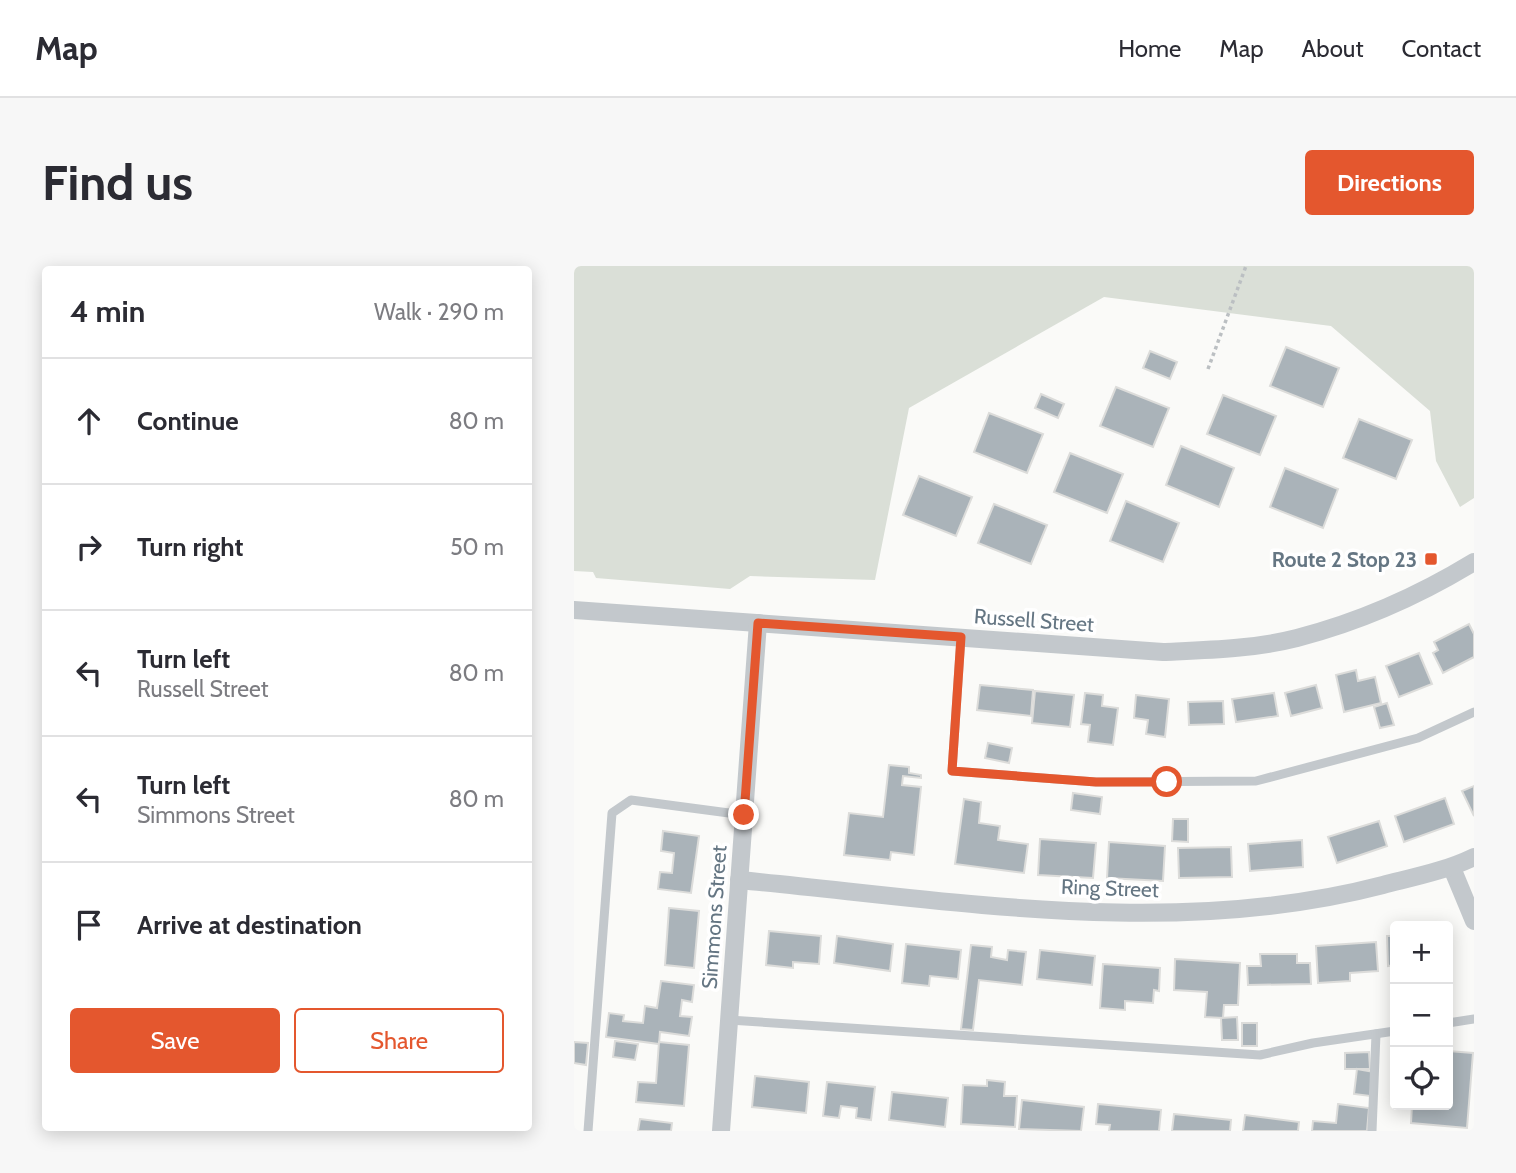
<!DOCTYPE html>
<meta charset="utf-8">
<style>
:root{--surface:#fff;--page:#f7f7f7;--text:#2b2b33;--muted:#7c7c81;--line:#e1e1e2;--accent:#e4572e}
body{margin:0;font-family:Cabin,sans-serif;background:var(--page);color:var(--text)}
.controls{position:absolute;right:21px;bottom:21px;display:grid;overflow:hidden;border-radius:7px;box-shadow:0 4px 18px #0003}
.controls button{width:63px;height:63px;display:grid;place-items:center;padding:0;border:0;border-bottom:2px solid var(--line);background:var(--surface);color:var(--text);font:35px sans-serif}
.stop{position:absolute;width:21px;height:21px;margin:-16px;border:5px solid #e4572e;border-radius:50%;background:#fff}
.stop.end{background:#e4572e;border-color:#fff;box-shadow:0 2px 7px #0008}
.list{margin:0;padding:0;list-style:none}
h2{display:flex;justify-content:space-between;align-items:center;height:91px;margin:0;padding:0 28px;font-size:30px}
h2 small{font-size:23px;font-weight:400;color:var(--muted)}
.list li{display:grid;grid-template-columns:46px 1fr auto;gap:21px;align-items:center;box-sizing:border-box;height:126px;padding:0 28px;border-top:2px solid var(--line)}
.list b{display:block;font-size:26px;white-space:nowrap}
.list p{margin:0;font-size:23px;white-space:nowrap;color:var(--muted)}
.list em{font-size:23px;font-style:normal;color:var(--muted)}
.actions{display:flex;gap:14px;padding:21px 28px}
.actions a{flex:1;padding:16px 0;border:2px solid var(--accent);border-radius:7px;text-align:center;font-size:24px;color:var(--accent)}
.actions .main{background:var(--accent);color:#fff}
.icon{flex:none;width:38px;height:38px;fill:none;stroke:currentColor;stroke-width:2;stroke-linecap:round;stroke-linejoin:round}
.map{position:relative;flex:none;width:900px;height:865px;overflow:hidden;border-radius:7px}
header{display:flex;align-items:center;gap:42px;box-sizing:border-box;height:98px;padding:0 35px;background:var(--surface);border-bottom:2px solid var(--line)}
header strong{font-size:33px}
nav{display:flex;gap:38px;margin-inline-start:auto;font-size:24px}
.intro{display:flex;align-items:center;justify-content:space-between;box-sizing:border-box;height:168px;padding:0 42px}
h1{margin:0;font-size:49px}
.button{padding:18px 32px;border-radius:7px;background:var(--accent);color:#fff;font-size:24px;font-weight:700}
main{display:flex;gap:42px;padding:0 42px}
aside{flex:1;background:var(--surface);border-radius:7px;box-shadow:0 4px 18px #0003}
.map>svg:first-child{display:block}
.green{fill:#dadfd7}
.building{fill:#aab3b9;stroke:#dcdcda;stroke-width:2}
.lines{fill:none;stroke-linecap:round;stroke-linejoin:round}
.path{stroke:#bbbfc2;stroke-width:3.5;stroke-dasharray:3.5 3.5;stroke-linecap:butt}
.lane{stroke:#c3c8cc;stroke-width:9}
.street{stroke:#c3c8cc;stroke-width:18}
.route{stroke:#e4572e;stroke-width:9}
.poi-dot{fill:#e4572e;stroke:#fff;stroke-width:2.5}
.labels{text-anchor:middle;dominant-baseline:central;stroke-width:7;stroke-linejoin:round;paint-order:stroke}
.poi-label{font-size:21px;font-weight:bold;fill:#657683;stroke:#fff;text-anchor:end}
.street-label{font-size:21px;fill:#657683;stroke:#fff}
</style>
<header>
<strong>Map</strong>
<nav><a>Home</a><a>Map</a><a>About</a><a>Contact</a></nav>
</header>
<div class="intro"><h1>Find us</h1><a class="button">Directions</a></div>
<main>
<aside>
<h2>4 min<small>Walk · 290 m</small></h2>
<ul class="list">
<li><svg class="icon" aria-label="ahead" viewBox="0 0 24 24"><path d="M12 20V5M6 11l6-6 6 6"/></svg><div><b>Continue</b></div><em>80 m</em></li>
<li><svg class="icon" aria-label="right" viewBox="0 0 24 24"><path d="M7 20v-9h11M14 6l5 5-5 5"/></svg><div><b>Turn right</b></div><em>50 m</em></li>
<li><svg class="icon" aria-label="left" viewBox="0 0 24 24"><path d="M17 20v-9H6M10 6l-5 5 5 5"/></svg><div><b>Turn left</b><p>Russell Street</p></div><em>80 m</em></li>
<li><svg class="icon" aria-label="left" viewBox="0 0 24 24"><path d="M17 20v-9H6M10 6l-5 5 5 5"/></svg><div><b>Turn left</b><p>Simmons Street</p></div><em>80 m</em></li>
<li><svg class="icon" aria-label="arrive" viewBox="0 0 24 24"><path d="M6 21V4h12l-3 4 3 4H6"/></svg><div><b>Arrive at destination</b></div></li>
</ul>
<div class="actions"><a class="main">Save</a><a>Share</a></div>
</aside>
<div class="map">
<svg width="900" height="865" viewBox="0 0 900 865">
<rect width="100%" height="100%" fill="#fafaf8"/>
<path class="green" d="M0,0H900V232L886,241L862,195L856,145L757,60L530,31L335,142L301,314L176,310L156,323L22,312L19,306L0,305Z"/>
<g class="building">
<path d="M712,81L765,102L749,141L696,120Z"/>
<path d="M576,85L603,96L596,113L569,102Z"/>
<path d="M542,121L595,142L579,181L526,160Z"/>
<path d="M467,128L490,138L484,152L461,142Z"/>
<path d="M649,129L702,150L686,189L633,168Z"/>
<path d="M415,147L469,168L453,207L400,186Z"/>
<path d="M785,153L838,174L822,213L769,192Z"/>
<path d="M607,180L660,202L645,241L592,219Z"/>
<path d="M496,187L549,208L533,247L480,226Z"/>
<path d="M711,202L764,223L749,262L696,241Z"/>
<path d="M345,210L398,231L382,270L329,249Z"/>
<path d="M552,235L605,257L589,296L536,275Z"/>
<path d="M420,238L473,259L457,298L404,277Z"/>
<path d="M895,358L900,368V391L869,407L859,387L864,384L860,376Z"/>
<path d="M845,387L858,418L825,431L812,400Z"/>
<path d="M782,404L784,415L801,411L807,437L770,446L762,409Z"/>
<path d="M406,419L459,424L457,450L403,444Z"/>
<path d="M742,419L748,442L717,450L711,427Z"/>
<path d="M461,425L500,429L496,461L458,457Z"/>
<path d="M511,427L529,429L528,440L544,442L539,479L514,476L516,459L507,458Z"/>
<path d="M700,427L704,450L662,456L658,433Z"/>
<path d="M562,429L595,433L591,471L572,468L574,454L560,452Z"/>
<path d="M649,435L650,458L615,459L614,436Z"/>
<path d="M813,437L820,459L806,462L800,441Z"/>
<path d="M414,477L438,482L435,497L411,492Z"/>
<path d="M315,499L335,501V507L347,509V512L329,510L328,519L347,521L340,589L317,586L316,594L270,589L275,547L309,551Z"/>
<path d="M900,520V550L888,525Z"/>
<path d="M499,527L528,531L526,548L497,544Z"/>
<path d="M871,532L880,558L830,576L821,550Z"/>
<path d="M390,533L407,536L405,557L426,560L424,574L454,578L450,607L381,598Z"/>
<path d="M599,553H614V576L598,575Z"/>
<path d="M805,555L813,580L763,597L754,571Z"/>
<path d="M89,565L125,570L117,627L84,623L86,606L98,607L100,587L87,585Z"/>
<path d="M466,573L522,577L519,612L464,609Z"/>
<path d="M728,574L729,601L676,605L674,578Z"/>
<path d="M535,576L591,580L589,615L533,612Z"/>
<path d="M657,581L658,611L605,612L604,582Z"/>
<path d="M95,642L125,645L120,702L91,699Z"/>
<path d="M195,665L247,670L245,698L219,696V702L192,699Z"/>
<path d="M263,670L319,678L316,705L260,697Z"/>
<path d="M813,670H821V699L814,700Z"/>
<path d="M802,676L804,705L776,707V715L744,717L742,680Z"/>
<path d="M332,678L387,684L384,713L356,710L355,720L328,717Z"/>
<path d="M397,679L418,681L417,691L433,694L434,684L452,686L448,719L405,714L399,764L387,763Z"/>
<path d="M466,684L521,690L518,719L463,713Z"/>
<path d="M686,688H723V697H736L737,718L674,719L673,700H687Z"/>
<path d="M601,693L666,697L664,739H650L649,752L631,751L633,726L600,724Z"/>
<path d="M529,698L586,702L585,725L580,724L579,737L551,735V744L526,742Z"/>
<path d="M87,715L120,719L118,736L108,734L106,750L118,751L115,770L86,766L85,778L32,771L35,747L50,749L49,755L69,757L71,740L83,742Z"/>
<path d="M663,751L664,774H648L647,752Z"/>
<rect x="668" y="757" width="15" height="23"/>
<path d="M41,775L64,778L61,794L39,791Z"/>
<path d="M0,776L14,777L12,799L0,797Z"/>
<path d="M85,776L115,779L110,840L62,836L64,816L82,817Z"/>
<path d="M874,785L899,787L893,862L837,857L838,839H874Z"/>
<path d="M795,786L796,803H771V787Z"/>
<path d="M783,803L800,806L796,830L780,828Z"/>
<path d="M181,810L235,816L232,847L178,841Z"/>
<path d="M413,814L431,816L430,830H443L441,861L387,858L389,819L413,820Z"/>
<path d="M253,816L301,821L297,854L282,852L283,842L267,840L265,852L249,850Z"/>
<path d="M318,826L374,832L371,861L315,854Z"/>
<path d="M448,834L510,841L507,865L445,863Z"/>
<path d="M524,838L587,844L585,865H535L536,859L522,858Z"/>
<path d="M764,838L795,842L793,865H738L739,855L762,857Z"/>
<path d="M600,848L657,854L656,865H598Z"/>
<path d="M671,849L725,856L724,865H669Z"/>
<path d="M66,853L98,857L97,865H64Z"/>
</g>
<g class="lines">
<path class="path" d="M634,103L672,0"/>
<g class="lane">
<path d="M387,371L378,505L522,516L682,515L844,472L900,446"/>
<path d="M155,754L686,789L739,777L821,765"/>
<path d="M874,757L900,753"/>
<path d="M14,865L38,547L57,534L170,549"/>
<path d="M798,865L802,768"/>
</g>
<g class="street">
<path d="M0,344L589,386C633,384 680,383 723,372C785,356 846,329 900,296"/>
<path d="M878,602L900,655"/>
<path d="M165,614C378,634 599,674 809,619C840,611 871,605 900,591"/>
<path d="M147,865L184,357"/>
</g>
</g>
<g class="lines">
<path class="route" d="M170,549L184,357L387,371L378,505L522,516H593"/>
</g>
<rect class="poi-dot" x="850" y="286" width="14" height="14" rx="3.5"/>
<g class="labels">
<g class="poi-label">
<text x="843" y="293">Route 2 Stop 23</text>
</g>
<g class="street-label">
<text transform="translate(460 354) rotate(4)">Russell Street</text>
<text transform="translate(536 622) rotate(2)">Ring Street</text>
<text transform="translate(140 651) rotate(-86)">Simmons Street</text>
</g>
</g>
</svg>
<div class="controls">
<button>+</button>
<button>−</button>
<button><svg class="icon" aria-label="locate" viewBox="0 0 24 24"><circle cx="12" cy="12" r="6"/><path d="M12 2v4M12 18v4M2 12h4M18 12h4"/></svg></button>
</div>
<div class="stop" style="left:593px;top:516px"></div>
<div class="stop end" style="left:170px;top:549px"></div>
</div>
</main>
